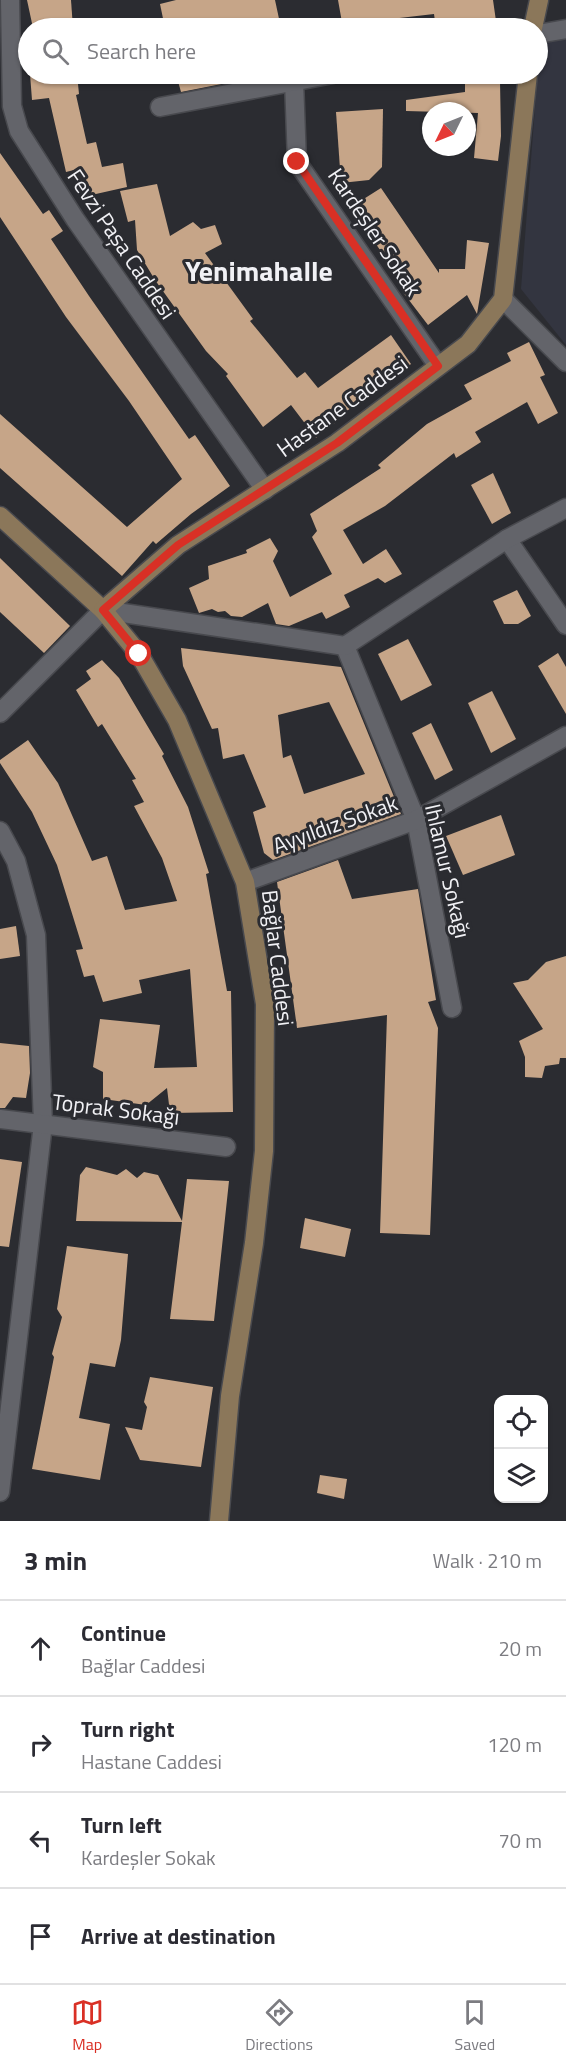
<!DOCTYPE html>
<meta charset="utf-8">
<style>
:root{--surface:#fff;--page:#f2f2f3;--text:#2b2b33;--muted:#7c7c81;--line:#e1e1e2;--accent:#d93025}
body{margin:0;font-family:"Titillium Web",sans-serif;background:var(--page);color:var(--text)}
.controls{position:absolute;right:18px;bottom:18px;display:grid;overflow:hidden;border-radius:12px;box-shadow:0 2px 4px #0004}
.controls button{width:54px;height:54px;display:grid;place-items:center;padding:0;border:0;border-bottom:2px solid var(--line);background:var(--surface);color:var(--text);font:30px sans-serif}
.compass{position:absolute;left:422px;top:102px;width:54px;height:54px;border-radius:50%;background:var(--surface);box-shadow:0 2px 4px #0004;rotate:227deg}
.stop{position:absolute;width:18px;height:18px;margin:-14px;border:4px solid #d93025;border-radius:50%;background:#fff}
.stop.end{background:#d93025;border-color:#fff;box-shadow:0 2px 6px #0008}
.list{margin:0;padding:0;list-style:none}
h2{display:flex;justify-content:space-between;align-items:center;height:78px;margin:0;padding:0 24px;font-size:26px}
h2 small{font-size:20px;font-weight:400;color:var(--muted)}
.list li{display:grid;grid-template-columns:39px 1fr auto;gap:18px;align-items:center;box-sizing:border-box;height:96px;padding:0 24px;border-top:2px solid var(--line)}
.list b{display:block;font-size:22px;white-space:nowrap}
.list p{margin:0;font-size:20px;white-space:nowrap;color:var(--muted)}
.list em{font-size:20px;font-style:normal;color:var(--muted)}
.icon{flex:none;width:33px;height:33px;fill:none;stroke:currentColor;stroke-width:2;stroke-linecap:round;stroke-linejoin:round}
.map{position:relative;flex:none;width:566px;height:1521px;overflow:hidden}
.search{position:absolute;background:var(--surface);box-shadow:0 2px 4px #0004;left:18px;right:18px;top:18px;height:66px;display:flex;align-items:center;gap:15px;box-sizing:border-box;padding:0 21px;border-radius:33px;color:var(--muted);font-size:22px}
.sheet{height:462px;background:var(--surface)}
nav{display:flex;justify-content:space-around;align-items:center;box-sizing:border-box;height:84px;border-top:2px solid var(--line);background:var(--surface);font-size:16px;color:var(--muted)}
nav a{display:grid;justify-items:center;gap:3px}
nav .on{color:var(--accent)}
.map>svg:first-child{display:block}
.built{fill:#333540}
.building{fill:#c6a588;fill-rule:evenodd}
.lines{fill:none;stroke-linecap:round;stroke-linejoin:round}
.street-casing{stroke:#48494e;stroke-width:21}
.secondary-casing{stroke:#48494e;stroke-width:21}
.street{stroke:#63646a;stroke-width:18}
.secondary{stroke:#8b775a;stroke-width:18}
.route{stroke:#d93025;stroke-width:8}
.labels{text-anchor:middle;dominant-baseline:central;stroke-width:6;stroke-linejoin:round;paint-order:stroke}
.street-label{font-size:22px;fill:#f1f1f5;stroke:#2b2c31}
.district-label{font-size:28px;font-weight:bold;fill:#f1f1f5;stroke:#2b2c31}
</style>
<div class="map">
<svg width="566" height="1521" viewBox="0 0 566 1521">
<rect width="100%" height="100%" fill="#2b2c31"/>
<path class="built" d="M566,39V345L521,289L540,43Z"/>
<g class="building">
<path d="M27,0H71L73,28H33Z"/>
<path d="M176,0H275L281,28H165L160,4Z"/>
<path d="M338,0H493L497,28H465L464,25L436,28L434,14L365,22V28H343Z"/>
<path d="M30,74H77L79,94L76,95L87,144L96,142L102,167L123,163L127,187L87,196L82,168L66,172L49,98L32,100Z"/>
<path d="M176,74H252V78L181,92Z"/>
<path d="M465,81H500L501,136L498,161L474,158L478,113L406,111V100L465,92Z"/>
<path d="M383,109L382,167L369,180L341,183L336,112Z"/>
<path d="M0,153L43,214L49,210L63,231L51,239L89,296L189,439L195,435L230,486L191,514L156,544L153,541L122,576L0,468V414L127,527L182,479L129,401L66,317L0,217Z"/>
<path d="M157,184L170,236L193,222L201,229L215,225L222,244L205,253L253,319L250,321L297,378L305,372L318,388L391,335L411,364L340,416L341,418L316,438L291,405L263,427L226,376L228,374L206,351L155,280L137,250L135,220L128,222L120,191Z"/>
<path d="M381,188L439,273V269H465L467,240L489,243L477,314L467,295L428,325L402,291L405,287L351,207Z"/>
<path d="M529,342L545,375L540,377L558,413L538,424L527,402L475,432L481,442L456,458L454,453L385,506L343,530L363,564L386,549L402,574L385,583L378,578L344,595L350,607L326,619L322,612L289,626L276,624L268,603L242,617L231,616L225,611L218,612L212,609L199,613L189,588L209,579L208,566L247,553L246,550L270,538L278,551L273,561L290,597L332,574L312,537L317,531L310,514L381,468L378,465L427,424L472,399L464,385L511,361L507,353Z"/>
<path d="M493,473L511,513L492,524L471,485Z"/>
<path d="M0,558L70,626L44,653L0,612Z"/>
<path d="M517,590L531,616L518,624H504L493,601Z"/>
<path d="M408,639L432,685L401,701L378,654Z"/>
<path d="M181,648L341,667L401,814L273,860L264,853L253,812L266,807L244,754L223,759L218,728L212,729L183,666ZM329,702L365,774L304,794L291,755L283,758L278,715Z"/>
<path d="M558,653L566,667V714L538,666Z"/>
<path d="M102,660L119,678L164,754L162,756L188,807L209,873L206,874L227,991H231L233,1112L170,1113L167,1088L146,1105L103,1099V1072L93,1067L100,1019L160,1025L154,1068L197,1067L190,969L139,980L142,993L103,1002L94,975L84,977L76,950L83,949L57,865L32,812L0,763V760L28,740L58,783L92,861L107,856L125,910L177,901L162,858L134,806L144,802L132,780L136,779L102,724L98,727L76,690L91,679L86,671Z"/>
<path d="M492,691L516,739L491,753L468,703Z"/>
<path d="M431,723L453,770L435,780L412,733Z"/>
<path d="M501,815L515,855L463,875L446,836Z"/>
<path d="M338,860L352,899L418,889L436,1000L428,1002L438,1028L430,1235L380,1233L387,1015L297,1028L277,882Z"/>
<path d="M16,926L20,956L0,959V929Z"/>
<path d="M566,956V1058H560L559,1064L545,1066L542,1078L525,1077V1057L519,1041L543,1029L513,983L528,980L546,962Z"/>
<path d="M0,1043L29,1046L30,1073L26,1098L13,1097L5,1108H0Z"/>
<path d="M0,1159L22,1162L9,1247L0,1246Z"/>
<path d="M86,1167L117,1175L126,1169L137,1178L144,1172L158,1175L182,1221L187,1179L229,1181L214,1321L170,1319L182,1222L76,1221L80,1175Z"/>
<path d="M305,1218L351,1229L345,1257L300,1248Z"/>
<path d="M67,1246L128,1254L121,1340L115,1367L90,1363L79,1418L110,1424L100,1480L32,1469L54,1357L52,1354L62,1317L57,1309Z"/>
<path d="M150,1377L213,1387L201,1467L140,1460L125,1427L142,1430L147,1407L144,1402Z"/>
<path d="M320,1475L347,1479L344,1499L317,1493Z"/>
</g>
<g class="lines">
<g class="street-casing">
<g id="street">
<path d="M10,0L12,106L19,131L75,219L265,490"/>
<path d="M538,34L566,29"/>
<path d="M294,81L297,162L438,366"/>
<path d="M160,107L333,74"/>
<path d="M503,299L566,362"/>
<path d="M507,539L566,625"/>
<path d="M345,646L416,820L452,1008"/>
<path d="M0,713L103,610L345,646L507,539L566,508"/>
<path d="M0,831L16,861L36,935L43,1124L0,1492"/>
<path d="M245,882L416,820L566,736"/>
<path d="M0,1119L226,1147"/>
</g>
</g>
<g class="secondary-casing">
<g id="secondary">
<path d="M533,28L539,0"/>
<path d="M0,516L103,610L139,654L177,720L245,882L265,1004L264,1151L254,1243L230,1396L219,1521"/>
<path d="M103,610L178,545L337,443L468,344L503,299L528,74"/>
</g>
</g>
<use href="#street" class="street"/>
<use href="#secondary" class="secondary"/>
</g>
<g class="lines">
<path class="route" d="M139,654L103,610L178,545L337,443L438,366L297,162"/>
</g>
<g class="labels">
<g class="street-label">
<text transform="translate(375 232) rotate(56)">Kardeşler Sokak</text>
<text transform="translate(122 244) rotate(56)">Fevzi Paşa Caddesi</text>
<text transform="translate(342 406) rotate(-36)">Hastane Caddesi</text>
<text transform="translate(335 824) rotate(-20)">Ayyıldız Sokak</text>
<text transform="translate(448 871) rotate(77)">Ihlamur Sokağı</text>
<text transform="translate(278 958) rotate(83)">Bağlar Caddesi</text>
<text transform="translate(116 1109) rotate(7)">Toprak Sokağı</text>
</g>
<g class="district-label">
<text x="259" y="270">Yenimahalle</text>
</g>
</g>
</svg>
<div class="controls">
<button><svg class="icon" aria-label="locate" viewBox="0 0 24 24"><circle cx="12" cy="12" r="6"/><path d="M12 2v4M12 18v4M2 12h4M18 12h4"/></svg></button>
<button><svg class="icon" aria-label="layers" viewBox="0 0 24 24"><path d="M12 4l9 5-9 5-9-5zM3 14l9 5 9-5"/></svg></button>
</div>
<svg class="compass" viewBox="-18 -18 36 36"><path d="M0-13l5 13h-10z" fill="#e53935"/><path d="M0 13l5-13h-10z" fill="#7c7c81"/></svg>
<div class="stop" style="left:139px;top:654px"></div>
<div class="stop end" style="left:297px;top:162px"></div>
<div class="search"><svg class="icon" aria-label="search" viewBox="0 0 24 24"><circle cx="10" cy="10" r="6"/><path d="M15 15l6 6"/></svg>Search here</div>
</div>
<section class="sheet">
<h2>3 min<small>Walk · 210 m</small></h2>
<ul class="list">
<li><svg class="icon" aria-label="ahead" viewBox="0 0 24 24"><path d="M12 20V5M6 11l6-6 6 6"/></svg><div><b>Continue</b><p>Bağlar Caddesi</p></div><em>20 m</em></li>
<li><svg class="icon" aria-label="right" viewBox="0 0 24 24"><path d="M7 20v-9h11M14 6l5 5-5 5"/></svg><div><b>Turn right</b><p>Hastane Caddesi</p></div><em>120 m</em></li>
<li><svg class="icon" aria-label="left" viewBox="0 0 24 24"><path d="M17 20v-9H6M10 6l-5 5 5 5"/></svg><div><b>Turn left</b><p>Kardeşler Sokak</p></div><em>70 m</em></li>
<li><svg class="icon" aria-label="arrive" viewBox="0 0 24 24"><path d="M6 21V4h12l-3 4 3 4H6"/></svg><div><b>Arrive at destination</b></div></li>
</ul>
</section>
<nav>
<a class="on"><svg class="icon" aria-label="map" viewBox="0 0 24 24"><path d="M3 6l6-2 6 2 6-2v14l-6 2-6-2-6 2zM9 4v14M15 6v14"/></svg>Map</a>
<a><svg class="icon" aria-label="directions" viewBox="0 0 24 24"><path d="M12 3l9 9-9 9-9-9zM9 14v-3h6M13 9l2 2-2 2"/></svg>Directions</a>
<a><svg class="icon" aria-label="saved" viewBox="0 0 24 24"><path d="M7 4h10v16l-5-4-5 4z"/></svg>Saved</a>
</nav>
